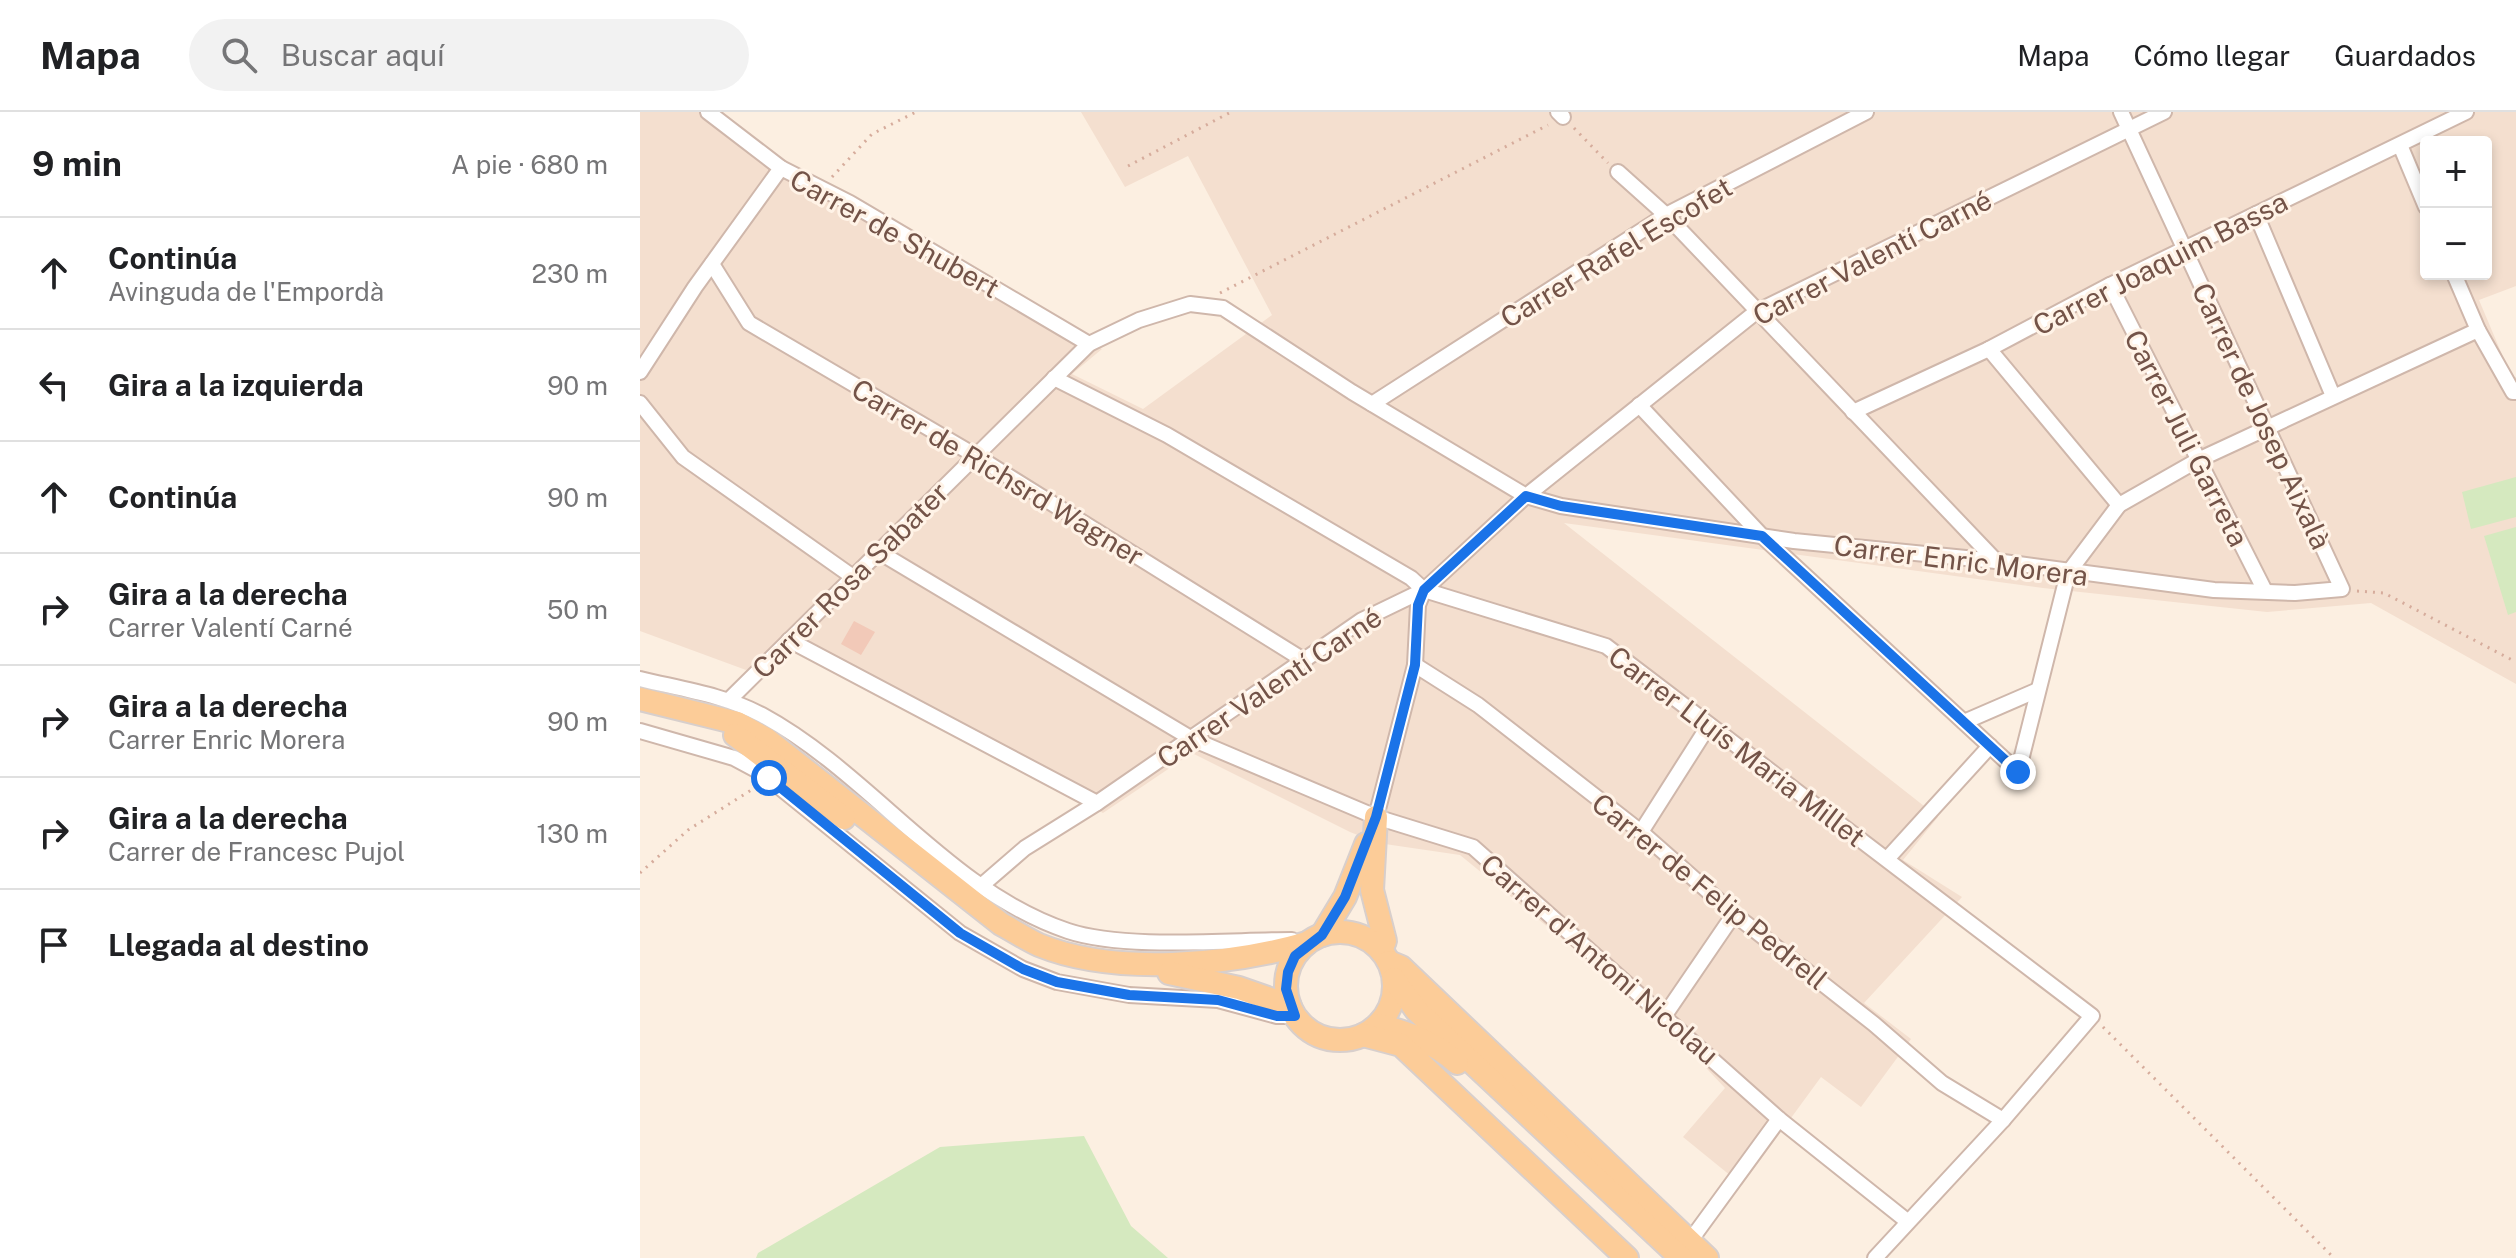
<!DOCTYPE html>
<html lang="es">
<meta charset="utf-8">
<style>
:root{--surface:#fff;--page:#f2f2f2;--text:#202124;--muted:#757577;--line:#e0e0e0}
body{margin:0;font-family:"Public Sans",sans-serif;background:var(--page);color:var(--text)}
.controls{position:absolute;right:24px;top:24px;display:grid;overflow:hidden;border-radius:8px;box-shadow:0 4px 12px #0003}
.controls button{width:72px;height:72px;display:grid;place-items:center;padding:0;border:0;border-bottom:2px solid var(--line);background:var(--surface);color:var(--text);font:40px sans-serif}
.stop{position:absolute;width:24px;height:24px;margin:-18px;border:6px solid #1a73e8;border-radius:50%;background:#fff}
.stop.end{background:#1a73e8;border-color:#fff;box-shadow:0 2px 8px #0008}
.list{margin:0;padding:0;list-style:none}
h2{display:flex;justify-content:space-between;align-items:center;height:104px;margin:0;padding:0 32px;font-size:34px}
h2 small{font-size:26px;font-weight:400;color:var(--muted)}
.list li{display:grid;grid-template-columns:52px 1fr auto;gap:24px;align-items:center;box-sizing:border-box;height:112px;padding:0 32px;border-top:2px solid var(--line)}
.list b{display:block;font-size:30px;white-space:nowrap}
.list p{margin:0;font-size:26px;white-space:nowrap;color:var(--muted)}
.list em{font-size:26px;font-style:normal;color:var(--muted)}
.icon{flex:none;width:44px;height:44px;fill:none;stroke:currentColor;stroke-width:2;stroke-linecap:round;stroke-linejoin:round}
.map{position:relative;flex:none;width:1876px;height:1146px;overflow:hidden}
header{display:flex;align-items:center;gap:48px;box-sizing:border-box;height:112px;padding:0 40px;background:var(--surface);border-bottom:2px solid var(--line)}
header strong{font-size:38px}
nav{display:flex;gap:44px;margin-inline-start:auto;font-size:28px}
.search{width:560px;height:72px;background:var(--page);display:flex;align-items:center;gap:20px;box-sizing:border-box;padding:0 28px;border-radius:44px;color:var(--muted);font-size:30px}
main{display:flex}
aside{flex:1;background:var(--surface)}
.map>svg:first-child{display:block}
.residential{fill:#f4dfcf;fill-rule:evenodd}
.green{fill:#d5e9bf}
.building{fill:#f2c9b8}
.lines{fill:none;stroke-linecap:round;stroke-linejoin:round}
.minor-casing{stroke:#cfb7ab;stroke-width:18}
.primary-casing{stroke:#d8cfcc;stroke-width:26}
.path{stroke:#d6ac9c;stroke-width:3;stroke-dasharray:2 6;stroke-linecap:butt}
.minor{stroke:#fff;stroke-width:14}
.primary{stroke:#fccc98;stroke-width:22}
.route{stroke:#1a73e8;stroke-width:10}
.labels{text-anchor:middle;dominant-baseline:central;stroke-width:6;stroke-linejoin:round;paint-order:stroke}
.street-label{font-size:28px;fill:#735348;stroke:#fff3e7}
</style>
<header>
<strong>Mapa</strong>
<div class="search"><svg class="icon" aria-label="search" viewBox="0 0 24 24"><circle cx="10" cy="10" r="6"/><path d="M15 15l6 6"/></svg>Buscar aquí</div>
<nav><a>Mapa</a><a>Cómo llegar</a><a>Guardados</a></nav>
</header>
<main>
<aside>
<h2>9 min<small>A pie · 680 m</small></h2>
<ul class="list">
<li><svg class="icon" aria-label="ahead" viewBox="0 0 24 24"><path d="M12 20V5M6 11l6-6 6 6"/></svg><div><b>Continúa</b><p>Avinguda de l'Empordà</p></div><em>230 m</em></li>
<li><svg class="icon" aria-label="left" viewBox="0 0 24 24"><path d="M17 20v-9H6M10 6l-5 5 5 5"/></svg><div><b>Gira a la izquierda</b></div><em>90 m</em></li>
<li><svg class="icon" aria-label="ahead" viewBox="0 0 24 24"><path d="M12 20V5M6 11l6-6 6 6"/></svg><div><b>Continúa</b></div><em>90 m</em></li>
<li><svg class="icon" aria-label="right" viewBox="0 0 24 24"><path d="M7 20v-9h11M14 6l5 5-5 5"/></svg><div><b>Gira a la derecha</b><p>Carrer Valentí Carné</p></div><em>50 m</em></li>
<li><svg class="icon" aria-label="right" viewBox="0 0 24 24"><path d="M7 20v-9h11M14 6l5 5-5 5"/></svg><div><b>Gira a la derecha</b><p>Carrer Enric Morera</p></div><em>90 m</em></li>
<li><svg class="icon" aria-label="right" viewBox="0 0 24 24"><path d="M7 20v-9h11M14 6l5 5-5 5"/></svg><div><b>Gira a la derecha</b><p>Carrer de Francesc Pujol</p></div><em>130 m</em></li>
<li><svg class="icon" aria-label="arrive" viewBox="0 0 24 24"><path d="M6 21V4h12l-3 4 3 4H6"/></svg><div><b>Llegada al destino</b></div></li>
</ul>
</aside>
<div class="map">
<svg width="1876" height="1146" viewBox="0 0 1876 1146">
<rect width="100%" height="100%" fill="#fcefe1"/>
<path class="residential" d="M0,0H83L144,51L244,104L462,237L432,262L503,297L632,203L548,44L485,75L441,0H1876V174L1839,188L1872,266L1876,265V572L1731,491L1627,500L1403,476L924,411L1298,705L1263,748L1322,785L1224,891L1271,927L1221,995L1181,965L1102,1073L1043,1025L1085,976L1020,907L820,743L738,731L710,720L552,641L463,701L154,539L106,558L0,519ZM1786,30H1846V162H1786Z"/>
<g class="green">
<path d="M1876,365V405L1831,417L1822,380Z"/>
<path d="M1876,415V500L1868,503L1844,424Z"/>
<path d="M444,1024L491,1114L528,1146H116L118,1141L300,1035Z"/>
</g>
<path class="building" d="M214,509L235,520L221,543L201,532Z"/>
<g class="lines">
<g class="minor-casing">
<g id="minor">
<path d="M68,0L141,56L210,91L449,232"/>
<path d="M918,0L923,5"/>
<path d="M1760,33L1786,95"/>
<path d="M978,60L1026,103L1356,449"/>
<path d="M1616,102L1693,284"/>
<path d="M72,152L109,211L336,344L665,549"/>
<path d="M1814,162L1838,218L1873,280H1876"/>
<path d="M1470,173L1625,479"/>
<path d="M1349,237L1479,393"/>
<path d="M0,260L55,175L141,56"/>
<path d="M414,266L527,323L771,466L784,478L966,534L1452,904L1363,1008L1235,1146"/>
<path d="M0,291L43,345L213,465"/>
<path d="M732,292L1026,103L1226,0"/>
<path d="M999,293L1122,424L1378,660L1428,461L1479,393L1558,348L1838,218"/>
<path d="M1213,300L1349,237L1470,173L1826,0"/>
<path d="M239,440L552,627L736,705L833,735L1139,1007L1267,1109"/>
<path d="M149,528L457,691"/>
<path d="M775,553L838,593L1001,720L1094,802L1234,912L1302,971L1363,1008"/>
<path d="M0,567C41,577 84,583 122,603C231,662 308,779 428,819C485,838 590,828 652,828"/>
<path d="M89,588L449,232L499,208L550,192L583,196L712,280L886,384L921,394L1154,429L1356,449L1574,478L1655,481L1702,477L1481,0"/>
<path d="M1324,610L1398,578"/>
<path d="M0,619L94,646L122,661L320,821L383,857L417,870L489,883L578,888L637,904H655"/>
<path d="M736,705L775,553L778,493L784,478"/>
<path d="M1001,720L1069,613"/>
<path d="M1247,747L1350,634"/>
<path d="M341,774L385,736L457,691L722,508L784,478L886,384L1116,200L1524,0"/>
<path d="M1025,903L1094,802"/>
<path d="M1050,1129L1139,1007"/>
</g>
</g>
<g class="primary-casing">
<g id="primary">
<path d="M0,587L97,611L126,627L361,812C374,819 386,827 399,833C475,864 590,853 667,831"/>
<path d="M95,623L204,706"/>
<path d="M736,705L732,778L745,829L741,838"/>
<circle cx="700" cy="874" r="54"/>
<path d="M682,823L705,785L726,732"/>
<path d="M749,850L761,855L1067,1146"/>
<path d="M529,861L599,876L650,894"/>
<path d="M754,867L776,898L1041,1146"/>
<path d="M738,913C767,920 794,930 817,951"/>
<path d="M723,923L761,933L987,1146"/>
</g>
</g>
<g class="path">
<path d="M934,16L968,51"/>
<path d="M488,54L591,0"/>
<path d="M192,65L232,22L276,0"/>
<path d="M580,181L908,13"/>
<path d="M1717,479L1744,481L1876,550"/>
<path d="M0,761L48,718L116,675"/>
<path d="M1463,915L1694,1146"/>
</g>
<use href="#minor" class="minor"/>
<use href="#primary" class="primary"/>
</g>
<g class="lines">
<path class="route" d="M129,666L320,821L383,857L417,870L489,883L578,888L637,904H655L646,877L648,860L655,844L682,823L705,785L736,705L775,553L778,493L784,478L886,384L921,394L1122,424L1378,660"/>
</g>
<g class="labels">
<g class="street-label">
<text transform="translate(255 121) rotate(29)">Carrer de Shubert</text>
<text transform="translate(976 140) rotate(-31)">Carrer Rafel Escofet</text>
<text transform="translate(1232 145) rotate(-27)">Carrer Valentí Carné</text>
<text transform="translate(1520 151) rotate(-27)">Carrer Joaquim Bassa</text>
<text transform="translate(1622 304) rotate(65)">Carrer de Josep Aixalà</text>
<text transform="translate(1547 326) rotate(63)">Carrer Juli Garreta</text>
<text transform="translate(358 360) rotate(31)">Carrer de Richsrd Wagner</text>
<text transform="translate(1321 448) rotate(7)">Carrer Enric Morera</text>
<text transform="translate(210 468) rotate(-45)">Carrer Rosa Sabater</text>
<text transform="translate(629 575) rotate(-34)">Carrer Valentí Carné</text>
<text transform="translate(1097 634) rotate(37)">Carrer Lluís Maria Millet</text>
<text transform="translate(1070 779) rotate(39)">Carrer de Felip Pedrell</text>
<text transform="translate(960 847) rotate(41)">Carrer d'Antoni Nicolau</text>
</g>
</g>
</svg>
<div class="controls">
<button>+</button>
<button>−</button>
</div>
<div class="stop" style="left:129px;top:666px"></div>
<div class="stop end" style="left:1378px;top:660px"></div>
</div>
</main>
